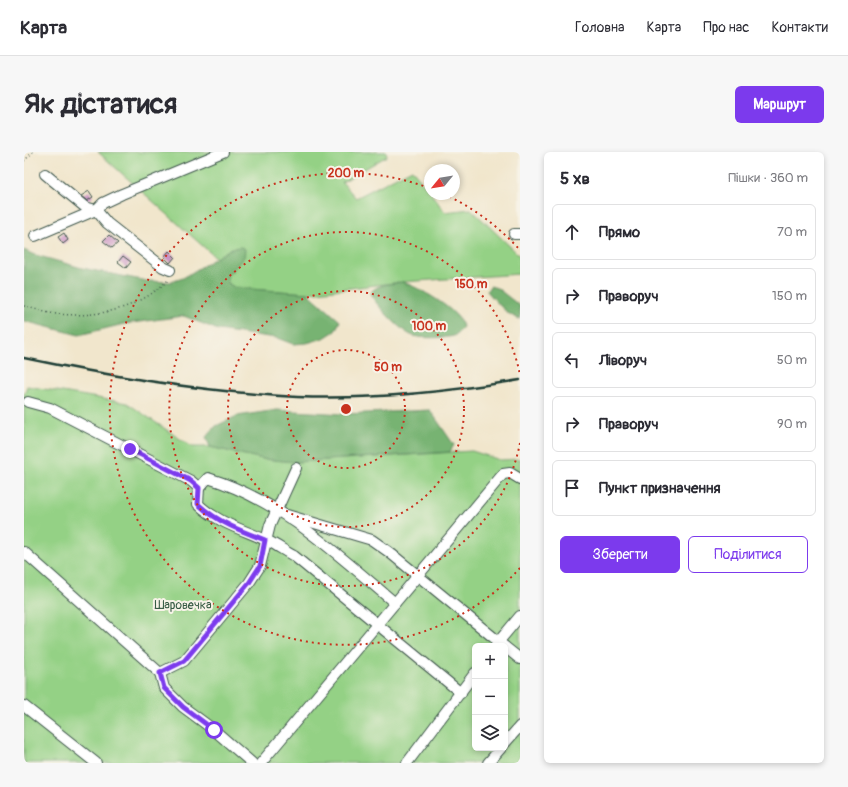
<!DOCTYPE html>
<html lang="uk">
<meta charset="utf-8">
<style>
:root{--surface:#fff;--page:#f7f7f7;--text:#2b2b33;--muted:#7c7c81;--line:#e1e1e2;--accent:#7c3aed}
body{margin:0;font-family:Pangolin,sans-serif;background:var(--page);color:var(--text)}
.controls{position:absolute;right:12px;bottom:12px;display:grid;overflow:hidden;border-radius:6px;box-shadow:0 2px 6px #0003}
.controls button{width:36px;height:36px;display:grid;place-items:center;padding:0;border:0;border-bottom:1px solid var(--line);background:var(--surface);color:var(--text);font:20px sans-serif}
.compass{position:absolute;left:400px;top:12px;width:36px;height:36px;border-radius:50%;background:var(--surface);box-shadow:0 2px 6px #0003;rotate:240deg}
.stop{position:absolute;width:12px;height:12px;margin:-9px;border:3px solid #7c3aed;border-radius:50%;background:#fff}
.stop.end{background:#7c3aed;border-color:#fff;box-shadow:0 1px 4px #0008}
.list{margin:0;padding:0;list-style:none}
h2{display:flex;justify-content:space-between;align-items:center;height:52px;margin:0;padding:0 16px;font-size:17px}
h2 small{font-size:13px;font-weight:400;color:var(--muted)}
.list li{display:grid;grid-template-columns:26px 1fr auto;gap:12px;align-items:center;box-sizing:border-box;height:56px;margin:0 8px 8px;padding:0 8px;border:1px solid var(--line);border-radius:6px}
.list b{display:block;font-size:15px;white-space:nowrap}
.list em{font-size:13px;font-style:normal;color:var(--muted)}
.actions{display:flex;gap:8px;padding:12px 16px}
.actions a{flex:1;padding:9px 0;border:1px solid var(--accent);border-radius:6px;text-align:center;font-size:14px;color:var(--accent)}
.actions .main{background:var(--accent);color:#fff}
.icon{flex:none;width:22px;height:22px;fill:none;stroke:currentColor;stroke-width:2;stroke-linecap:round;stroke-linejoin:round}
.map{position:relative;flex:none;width:496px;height:611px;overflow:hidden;border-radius:6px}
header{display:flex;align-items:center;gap:24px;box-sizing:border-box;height:56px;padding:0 20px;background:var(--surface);border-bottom:1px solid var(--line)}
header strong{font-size:19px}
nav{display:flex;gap:22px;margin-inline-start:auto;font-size:14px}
.intro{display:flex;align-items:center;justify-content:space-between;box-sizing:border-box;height:96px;padding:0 24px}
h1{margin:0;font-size:28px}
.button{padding:10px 18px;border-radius:6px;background:var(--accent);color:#fff;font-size:14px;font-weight:700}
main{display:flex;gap:24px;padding:0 24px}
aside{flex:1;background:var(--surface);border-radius:6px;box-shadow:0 2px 6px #0003}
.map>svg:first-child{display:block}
.green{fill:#94d185;stroke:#5a875c;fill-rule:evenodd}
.forest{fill:#77b372;stroke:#4b7853}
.building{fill:#cb91c4}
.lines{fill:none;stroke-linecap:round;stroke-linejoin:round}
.minor-casing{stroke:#3e564b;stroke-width:12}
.path{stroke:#3e564b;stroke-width:1.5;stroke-dasharray:1 3;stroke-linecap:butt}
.minor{stroke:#fff;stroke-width:10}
.rail{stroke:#1f3d34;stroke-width:2.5}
.route{stroke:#7c3aed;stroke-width:5}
.ring{fill:none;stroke:#c8321e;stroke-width:2;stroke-dasharray:2 4}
.labels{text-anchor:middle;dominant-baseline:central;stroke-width:4;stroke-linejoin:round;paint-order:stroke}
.park-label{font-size:12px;fill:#365b44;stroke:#f7f3e8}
.centre{fill:#c8321e;stroke:#f7f3e8;stroke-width:2}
.ring-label{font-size:12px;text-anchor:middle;font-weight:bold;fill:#c8321e;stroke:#f7f3e8;stroke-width:4;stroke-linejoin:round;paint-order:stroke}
</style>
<header>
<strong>Карта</strong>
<nav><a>Головна</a><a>Карта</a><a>Про нас</a><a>Контакти</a></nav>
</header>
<div class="intro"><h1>Як дістатися</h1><a class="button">Маршрут</a></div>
<main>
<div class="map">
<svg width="496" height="611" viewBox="0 0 496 611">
<rect width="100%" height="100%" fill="#f7f3e8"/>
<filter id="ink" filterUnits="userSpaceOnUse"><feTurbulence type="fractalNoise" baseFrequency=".025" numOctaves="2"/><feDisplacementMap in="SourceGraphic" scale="8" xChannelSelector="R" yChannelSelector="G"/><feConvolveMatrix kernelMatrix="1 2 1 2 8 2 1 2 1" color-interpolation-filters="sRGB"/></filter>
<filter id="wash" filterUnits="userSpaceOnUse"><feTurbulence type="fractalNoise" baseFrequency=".012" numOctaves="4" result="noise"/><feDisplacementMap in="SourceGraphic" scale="16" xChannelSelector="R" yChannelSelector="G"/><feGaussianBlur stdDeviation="0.9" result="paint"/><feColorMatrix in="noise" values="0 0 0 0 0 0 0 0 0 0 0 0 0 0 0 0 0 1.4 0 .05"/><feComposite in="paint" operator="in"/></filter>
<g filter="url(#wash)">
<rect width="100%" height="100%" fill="#f1e6cc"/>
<g class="green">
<path d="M74,0H362L363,4L318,30L332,46L388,17L421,60L447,57L496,104V122L378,130L284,141L211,136L204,131L203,124L209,117L208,96L192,106Z"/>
<path d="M3,234L103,251L168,295H186L239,307L271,310L448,299L476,308L496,307V611H0V243ZM451,494H481V596H451Z"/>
</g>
<g class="forest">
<path d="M217,95L221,97L220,105L203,124L204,131L211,136L284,141L316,169L311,179L300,186L283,191L269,192L253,186L194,178L160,164L100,172L55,183L0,169V98L8,102L58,116L123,129L147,130L159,126L208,96Z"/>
<path d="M378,130C393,134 437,159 439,175C436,178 433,182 430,184C422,186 394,187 387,183C376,178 351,152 346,141C352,132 368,132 378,130Z"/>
<path d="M466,134L473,136L496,154V167C482,163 473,150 463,139Z"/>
<path d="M253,258L320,262L406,258L430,293L426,300L271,310L239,307L186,295L182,285L192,274L213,264Z"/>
</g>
<g id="blocks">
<g class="building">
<path d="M65,39L69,45L63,49L57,44Z"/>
<path d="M40,81L44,88L39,92L34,85Z"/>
<path d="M85,83L94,91L88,96L79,89Z"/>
<path d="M145,99L151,105L146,111L140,105Z"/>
<path d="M99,104L107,110L102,116L94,110Z"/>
</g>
</g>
</g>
<g filter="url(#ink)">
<use href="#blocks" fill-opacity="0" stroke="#3e564b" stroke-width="1"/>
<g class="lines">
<g class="minor-casing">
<g id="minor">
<path d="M21,22L61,55L72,58"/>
<path d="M490,82H496"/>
<path d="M11,84L72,58"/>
<path d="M146,118L139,115L83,71L72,58L79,51L98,42L199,0"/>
<path d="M4,250L26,256L167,329L175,336L174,352C195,372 221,378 246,390C254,394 262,400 270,404L437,541"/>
<path d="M175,336L184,326C258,349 313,402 371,451"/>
<path d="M263,363L348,388L365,400L480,494"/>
<path d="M0,400L136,521L140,536L159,555L190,578L228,611"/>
<path d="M471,494L496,464"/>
<path d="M481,495L496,507"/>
<path d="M136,521L160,509L225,431L236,414L246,373L272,316"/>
<path d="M0,554L72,611"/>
<path d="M481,591L496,574"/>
<path d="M237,611L479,322L486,321L496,327"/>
<path d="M383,611L451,521"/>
<path d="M464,611L477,596"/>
</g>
</g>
<g class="path">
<path d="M0,9L9,0"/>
<path d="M0,154C11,157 22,161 33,162C74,166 116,157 145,127"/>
</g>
<use href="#minor" class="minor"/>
<path class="rail" d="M0,206C90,225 181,240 273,245C347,248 423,240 496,228"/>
</g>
</g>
<g class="lines" filter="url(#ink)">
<path class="route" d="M106,297L167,329L175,336L174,352C193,370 217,379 241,388L236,414L225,431L160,509L136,521L140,536L159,555L190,578"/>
</g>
<g class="ring">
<circle cx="322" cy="257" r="59"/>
<circle cx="322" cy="257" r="118"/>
<path d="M496 291A177 177 0 1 1 496 223"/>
<path d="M496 416A236 236 0 1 1 405 36M420 42A236 236 0 0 1 496 98"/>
</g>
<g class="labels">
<g class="park-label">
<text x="159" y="453">Шаровечка</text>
</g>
</g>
<circle cx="322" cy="257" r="6" class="centre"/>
<g class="ring-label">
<text x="322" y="25">200 m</text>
<text x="447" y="136">150 m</text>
<text x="405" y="178">100 m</text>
<text x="364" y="219">50 m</text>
</g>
</svg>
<div class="controls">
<button>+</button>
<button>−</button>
<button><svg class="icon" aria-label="layers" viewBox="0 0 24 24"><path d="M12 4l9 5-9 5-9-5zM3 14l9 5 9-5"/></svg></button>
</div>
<svg class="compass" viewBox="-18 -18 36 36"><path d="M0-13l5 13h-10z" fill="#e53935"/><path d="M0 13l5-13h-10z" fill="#7c7c81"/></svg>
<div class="stop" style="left:190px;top:578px"></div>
<div class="stop end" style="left:106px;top:297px"></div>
</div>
<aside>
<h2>5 хв<small>Пішки · 360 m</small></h2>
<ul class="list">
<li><svg class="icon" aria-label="ahead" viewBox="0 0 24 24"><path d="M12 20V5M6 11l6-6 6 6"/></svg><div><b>Прямо</b></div><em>70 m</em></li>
<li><svg class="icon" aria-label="right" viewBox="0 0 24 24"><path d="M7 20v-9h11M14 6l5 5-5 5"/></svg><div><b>Праворуч</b></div><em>150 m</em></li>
<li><svg class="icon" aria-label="left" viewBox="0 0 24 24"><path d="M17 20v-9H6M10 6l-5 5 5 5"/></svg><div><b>Ліворуч</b></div><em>50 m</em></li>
<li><svg class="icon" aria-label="right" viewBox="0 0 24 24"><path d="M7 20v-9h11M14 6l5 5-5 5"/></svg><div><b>Праворуч</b></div><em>90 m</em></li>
<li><svg class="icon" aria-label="arrive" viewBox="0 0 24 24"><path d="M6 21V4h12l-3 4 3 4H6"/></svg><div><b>Пункт призначення</b></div></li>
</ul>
<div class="actions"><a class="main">Зберегти</a><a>Поділитися</a></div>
</aside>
</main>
